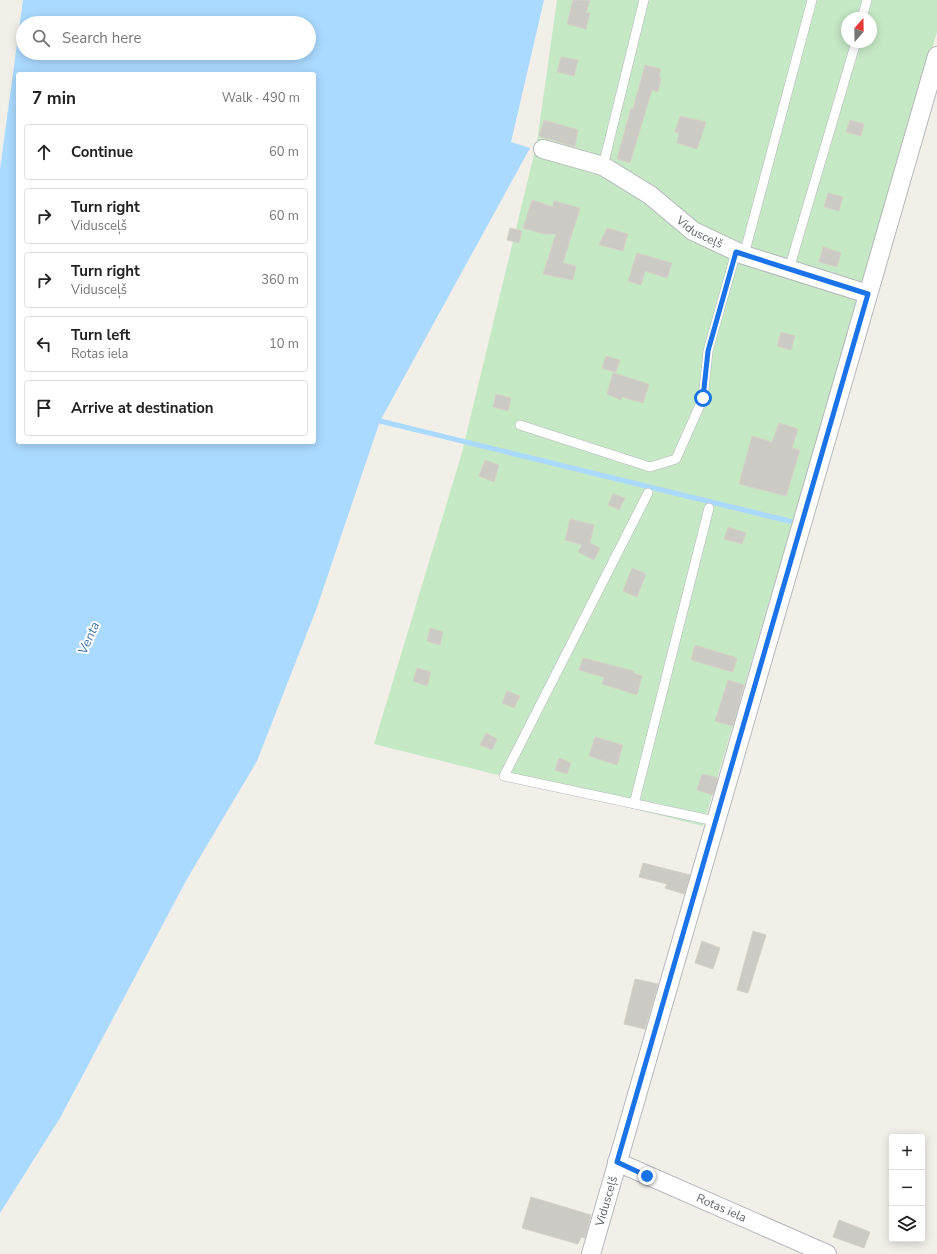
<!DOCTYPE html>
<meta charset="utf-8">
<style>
:root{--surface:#fff;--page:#f2f2f2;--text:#222;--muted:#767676;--line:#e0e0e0}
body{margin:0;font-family:"Nunito Sans",sans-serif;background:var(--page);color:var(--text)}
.controls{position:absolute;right:12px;bottom:12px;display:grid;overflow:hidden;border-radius:4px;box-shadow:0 2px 10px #0003}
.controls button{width:36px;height:36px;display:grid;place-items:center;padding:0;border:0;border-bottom:1px solid var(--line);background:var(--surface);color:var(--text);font:20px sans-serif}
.compass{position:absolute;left:841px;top:12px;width:36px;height:36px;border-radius:50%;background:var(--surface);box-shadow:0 2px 10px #0003;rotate:20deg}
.stop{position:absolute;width:12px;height:12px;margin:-9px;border:3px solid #1a73e8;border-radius:50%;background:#fff}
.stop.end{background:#1a73e8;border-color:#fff;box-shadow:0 1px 4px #0008}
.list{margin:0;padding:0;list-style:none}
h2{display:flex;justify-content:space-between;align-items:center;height:52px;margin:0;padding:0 16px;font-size:17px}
h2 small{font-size:13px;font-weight:400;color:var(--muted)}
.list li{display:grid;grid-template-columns:26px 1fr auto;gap:12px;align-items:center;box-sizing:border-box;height:56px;margin:0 8px 8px;padding:0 8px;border:1px solid var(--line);border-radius:4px}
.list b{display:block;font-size:15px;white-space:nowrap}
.list p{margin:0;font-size:13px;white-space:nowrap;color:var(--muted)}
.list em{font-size:13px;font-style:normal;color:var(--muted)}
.icon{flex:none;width:22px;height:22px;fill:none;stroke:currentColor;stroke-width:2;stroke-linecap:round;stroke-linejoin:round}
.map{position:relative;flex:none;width:937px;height:1254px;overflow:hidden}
.search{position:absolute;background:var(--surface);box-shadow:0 2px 10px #0003;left:16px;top:16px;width:300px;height:44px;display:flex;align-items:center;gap:10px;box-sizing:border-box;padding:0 14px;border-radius:22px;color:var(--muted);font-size:15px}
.panel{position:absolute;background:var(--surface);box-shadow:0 2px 10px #0003;left:16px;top:72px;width:300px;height:372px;border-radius:4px}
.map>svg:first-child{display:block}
.green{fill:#c5e8c5;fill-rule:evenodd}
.water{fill:#aadaff;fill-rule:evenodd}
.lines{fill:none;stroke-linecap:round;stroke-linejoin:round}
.stream{stroke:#aadaff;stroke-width:5}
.building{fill:#cccac5;stroke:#d6d1c6}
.lane-casing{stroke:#b5b8bc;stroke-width:10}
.street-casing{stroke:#b5b8bc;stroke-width:20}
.lane{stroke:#fff;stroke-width:9}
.street{stroke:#fff;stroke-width:18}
.route{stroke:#1a73e8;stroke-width:5}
.labels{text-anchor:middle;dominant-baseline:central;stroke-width:4;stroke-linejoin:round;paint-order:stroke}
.street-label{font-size:12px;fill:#5f6368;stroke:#fff}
.water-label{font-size:13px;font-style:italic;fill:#4174aa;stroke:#fff}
</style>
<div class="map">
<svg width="937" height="1254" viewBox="0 0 937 1254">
<rect width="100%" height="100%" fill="#f1efe8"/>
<path class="green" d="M557,0H937V32L703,826L374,744L461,456L537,142ZM847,18H871V42H847Z"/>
<path class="water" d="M23,0H544L511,142L530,148L380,421L316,610L257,761L187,879L60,1118L0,1213V169ZM23,23H309V53H23ZM18,74H314V442H18Z"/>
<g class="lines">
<path class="stream" d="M377,417L380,421L797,523"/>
</g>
<g class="building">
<path d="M573,0H590L586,13H590L586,29L567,24Z"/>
<path d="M561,57L578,60L574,76L557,72Z"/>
<path d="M645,65L661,69L659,77L661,78L658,92L652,90L630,163L617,159L631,108L633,109Z"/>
<path d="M680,116L706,122L697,149L677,143L679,133L675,132Z"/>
<path d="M544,120L578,130L575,147L539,136Z"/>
<path d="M850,120L864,124L861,136L846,132Z"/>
<path d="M828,193L843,197L839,211L824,207Z"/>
<path d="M532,200L553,207L554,201L580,208L563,263L576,266L573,280L543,274L556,234H544L523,228Z"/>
<path d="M510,228L522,231L519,243L507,240Z"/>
<path d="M607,228L628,234L623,251L599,245Z"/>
<path d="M823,247L841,253L837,267L819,262Z"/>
<path d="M637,253L672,263L667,278L645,271L641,285L628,281Z"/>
<path d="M781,332L795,336L791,350L777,346Z"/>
<path d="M606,356L620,360L616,372L602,368Z"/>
<path d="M613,373L649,384L643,403L622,397L621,400L607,394Z"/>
<path d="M496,394L511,398L508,411L493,407Z"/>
<path d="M779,423L798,429L792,448L800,450L786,496L739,484L752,436L772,442Z"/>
<path d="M485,460L499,465L494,482L479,476Z"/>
<path d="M613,494L625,498L619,510L608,505Z"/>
<path d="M570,519L594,525L590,543L600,548L594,560L578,552L582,545L565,540Z"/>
<path d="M728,527L746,533L742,544L724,539Z"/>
<path d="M632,568L646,574L637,597L623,591Z"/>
<path d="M430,628L443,632L440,645L427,641Z"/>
<path d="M695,645L737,658L733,672L691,660Z"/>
<path d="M583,658L634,671L633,673L642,676L637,695L602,684L604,677L579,670Z"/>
<path d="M417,668L431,672L427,686L413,681Z"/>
<path d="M728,680L744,685L733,726L715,721Z"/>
<path d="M507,691L520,696L514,708L502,703Z"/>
<path d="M486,733L497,739L492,750L480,745Z"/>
<path d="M595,737L623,745L617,765L589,756Z"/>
<path d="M559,758L571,763L567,774L555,770Z"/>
<path d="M702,774L718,778L713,795L697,790Z"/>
<path d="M643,863L690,875L684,894L665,888L667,884L639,877Z"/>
<path d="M753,931L766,935L748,993L737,990Z"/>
<path d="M702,941L720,948L713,969L695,963Z"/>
<path d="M635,979L658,984L645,1029L624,1024Z"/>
<path d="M531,1197L591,1215L585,1238L581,1237L578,1244L522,1228Z"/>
<path d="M839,1220L870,1232L864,1248L833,1237Z"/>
</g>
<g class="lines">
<g class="lane-casing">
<g id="lane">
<path d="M862,18L867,0"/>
<path d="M603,166L644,0"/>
<path d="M744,255L812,0"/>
<path d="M789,269L856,42"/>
<path d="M520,425L650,467L676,459L703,398L708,351L736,252"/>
<path d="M648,493L504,776L715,821"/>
<path d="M634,804L709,508"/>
</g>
</g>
<g class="street-casing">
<g id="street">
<path id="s1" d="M543,149L603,166L650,195L693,231L744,255L868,294"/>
<path id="s2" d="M617,1162L827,1254"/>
<path id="s3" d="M591,1254L937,56"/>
</g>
</g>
<use href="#lane" class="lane"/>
<use href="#street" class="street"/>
</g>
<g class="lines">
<path class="route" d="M647,1176L617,1162L868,294L736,252L708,351L703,398"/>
</g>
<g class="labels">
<g class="street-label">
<text stroke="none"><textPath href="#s1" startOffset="180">Vidusceļš</textPath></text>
<text stroke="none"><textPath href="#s3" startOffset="55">Vidusceļš</textPath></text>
<text stroke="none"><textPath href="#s2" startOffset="114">Rotas iela</textPath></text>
</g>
<g class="water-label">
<text transform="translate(89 638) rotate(-66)">Venta</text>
</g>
</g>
</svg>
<div class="controls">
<button>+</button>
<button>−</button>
<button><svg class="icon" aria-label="layers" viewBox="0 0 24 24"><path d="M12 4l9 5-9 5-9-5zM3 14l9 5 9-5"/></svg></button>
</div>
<svg class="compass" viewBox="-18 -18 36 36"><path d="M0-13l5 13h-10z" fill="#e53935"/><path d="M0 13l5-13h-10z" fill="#767676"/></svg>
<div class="stop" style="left:703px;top:398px"></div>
<div class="stop end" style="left:647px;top:1176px"></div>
<div class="search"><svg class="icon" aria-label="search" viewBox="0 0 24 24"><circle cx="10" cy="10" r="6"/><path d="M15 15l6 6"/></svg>Search here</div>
<section class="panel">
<h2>7 min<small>Walk · 490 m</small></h2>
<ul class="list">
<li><svg class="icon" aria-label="ahead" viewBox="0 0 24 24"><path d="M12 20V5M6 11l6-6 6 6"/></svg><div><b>Continue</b></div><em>60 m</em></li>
<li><svg class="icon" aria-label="right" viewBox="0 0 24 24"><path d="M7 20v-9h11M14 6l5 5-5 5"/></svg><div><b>Turn right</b><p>Vidusceļš</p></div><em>60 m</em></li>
<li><svg class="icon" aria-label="right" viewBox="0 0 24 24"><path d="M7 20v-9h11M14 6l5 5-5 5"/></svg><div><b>Turn right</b><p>Vidusceļš</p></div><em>360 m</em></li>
<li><svg class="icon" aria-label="left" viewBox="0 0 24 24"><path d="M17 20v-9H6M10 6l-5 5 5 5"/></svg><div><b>Turn left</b><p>Rotas iela</p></div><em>10 m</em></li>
<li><svg class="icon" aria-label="arrive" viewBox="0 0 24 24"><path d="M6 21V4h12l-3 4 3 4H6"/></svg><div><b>Arrive at destination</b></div></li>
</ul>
</section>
</div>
